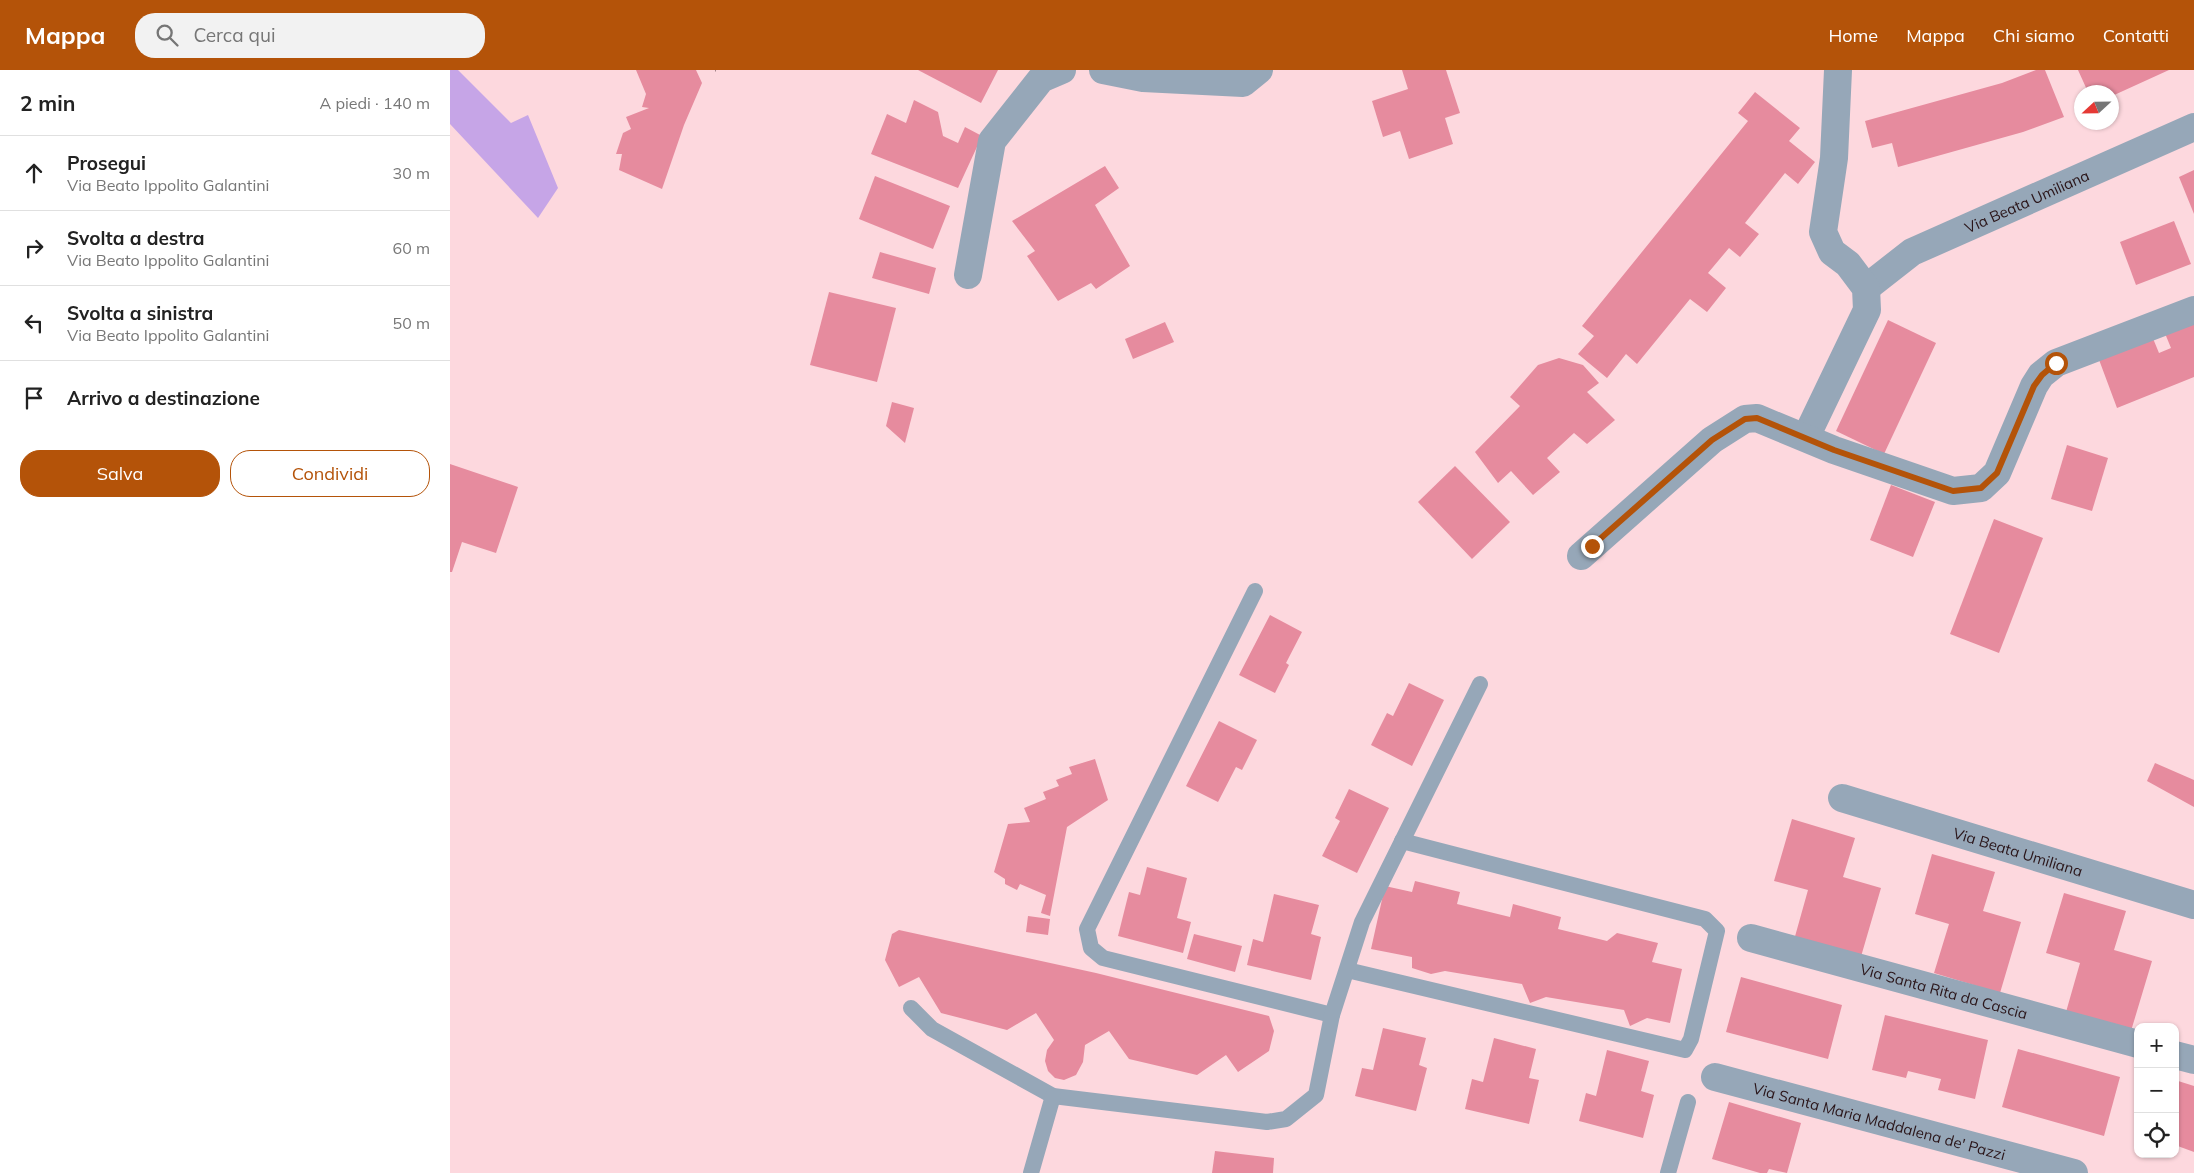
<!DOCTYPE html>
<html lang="it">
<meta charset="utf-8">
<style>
:root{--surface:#fff;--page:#f2f2f2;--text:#222;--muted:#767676;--line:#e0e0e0;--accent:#b45309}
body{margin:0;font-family:Mulish,sans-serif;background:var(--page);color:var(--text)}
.controls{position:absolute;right:15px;bottom:15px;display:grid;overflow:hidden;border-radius:10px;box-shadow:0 1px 4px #0004}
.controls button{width:45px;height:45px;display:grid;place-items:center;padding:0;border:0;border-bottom:1px solid var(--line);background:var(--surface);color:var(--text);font:25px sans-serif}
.compass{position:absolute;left:1624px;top:15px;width:45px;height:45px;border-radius:50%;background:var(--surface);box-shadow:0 1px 4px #0004;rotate:248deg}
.stop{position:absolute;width:15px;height:15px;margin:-11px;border:4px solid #b45309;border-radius:50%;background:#fff}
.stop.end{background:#b45309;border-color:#fff;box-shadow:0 1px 5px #0008}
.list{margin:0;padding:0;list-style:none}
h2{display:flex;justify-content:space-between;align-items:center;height:65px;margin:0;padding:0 20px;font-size:21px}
h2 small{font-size:16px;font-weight:400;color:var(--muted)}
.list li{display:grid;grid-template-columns:32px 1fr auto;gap:15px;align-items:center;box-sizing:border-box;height:75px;padding:0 20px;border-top:1px solid var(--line)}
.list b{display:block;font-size:19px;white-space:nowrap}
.list p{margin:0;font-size:16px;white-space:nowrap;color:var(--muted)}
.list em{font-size:16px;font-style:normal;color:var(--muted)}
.actions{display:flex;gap:10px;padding:15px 20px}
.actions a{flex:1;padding:11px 0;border:1px solid var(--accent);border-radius:20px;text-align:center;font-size:18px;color:var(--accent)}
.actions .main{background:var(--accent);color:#fff}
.icon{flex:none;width:28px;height:28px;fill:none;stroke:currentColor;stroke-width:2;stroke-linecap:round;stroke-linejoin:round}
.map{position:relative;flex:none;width:1744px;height:1103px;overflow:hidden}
header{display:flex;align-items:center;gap:30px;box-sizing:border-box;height:70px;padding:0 25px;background:var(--accent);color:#fff}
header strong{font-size:24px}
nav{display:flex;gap:28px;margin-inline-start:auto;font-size:18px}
.search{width:350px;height:45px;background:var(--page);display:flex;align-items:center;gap:12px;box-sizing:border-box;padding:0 18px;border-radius:20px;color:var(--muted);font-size:19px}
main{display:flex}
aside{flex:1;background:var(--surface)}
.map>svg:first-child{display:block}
.green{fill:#c6a5e7}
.building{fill:#e68b9e}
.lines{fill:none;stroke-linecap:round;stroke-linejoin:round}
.path{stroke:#a3858a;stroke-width:3;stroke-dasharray:1 4;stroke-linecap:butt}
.lane{stroke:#96a7b8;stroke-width:16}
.street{stroke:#96a7b8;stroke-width:28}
.route{stroke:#b45309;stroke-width:6}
.labels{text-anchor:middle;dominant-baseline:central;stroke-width:4;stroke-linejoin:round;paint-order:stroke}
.street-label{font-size:15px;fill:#2a1519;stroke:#f9edef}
</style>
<header>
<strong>Mappa</strong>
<div class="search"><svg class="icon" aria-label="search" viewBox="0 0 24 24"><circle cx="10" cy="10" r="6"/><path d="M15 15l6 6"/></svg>Cerca qui</div>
<nav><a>Home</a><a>Mappa</a><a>Chi siamo</a><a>Contatti</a></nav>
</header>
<main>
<aside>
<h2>2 min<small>A piedi · 140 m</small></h2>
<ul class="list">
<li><svg class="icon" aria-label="ahead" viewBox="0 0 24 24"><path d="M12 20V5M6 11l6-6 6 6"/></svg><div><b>Prosegui</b><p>Via Beato Ippolito Galantini</p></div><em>30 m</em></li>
<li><svg class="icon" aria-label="right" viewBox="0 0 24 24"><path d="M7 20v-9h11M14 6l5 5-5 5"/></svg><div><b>Svolta a destra</b><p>Via Beato Ippolito Galantini</p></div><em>60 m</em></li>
<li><svg class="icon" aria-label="left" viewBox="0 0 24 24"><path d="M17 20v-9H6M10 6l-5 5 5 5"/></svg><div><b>Svolta a sinistra</b><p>Via Beato Ippolito Galantini</p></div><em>50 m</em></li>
<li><svg class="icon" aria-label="arrive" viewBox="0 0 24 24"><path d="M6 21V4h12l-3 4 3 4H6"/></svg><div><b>Arrivo a destinazione</b></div></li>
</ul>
<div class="actions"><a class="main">Salva</a><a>Condividi</a></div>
</aside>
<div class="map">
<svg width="1744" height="1103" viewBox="0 0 1744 1103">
<rect width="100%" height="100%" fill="#fdd8de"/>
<path class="green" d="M0,0H8L61,53L78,45L108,118L88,148L0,54Z"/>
<g class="building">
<path d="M186,0H246L252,13L234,55L212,119L169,100L172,84H166L173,63L181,59L176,47L199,38L192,37L196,24Z"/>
<path d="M468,0H548L531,33Z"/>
<path d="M952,0H996L1010,43L995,48L1003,74L959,89L950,61L933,67L922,31L958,19Z"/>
<path d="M1586,0H1595L1614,47L1573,62L1448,97L1442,73L1422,78L1415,51L1552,13Z"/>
<path d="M1628,0H1719L1662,26V22H1638Z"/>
<path d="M1305,22L1350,58L1339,71L1365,92L1348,114L1335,103L1295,153L1309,164L1290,187L1279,178L1258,203L1276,218L1257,242L1240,229L1187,294L1176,284L1157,308L1128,284L1144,266L1132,256L1298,51L1288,43Z"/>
<path d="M464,30L488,42L493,66L508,73L515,57L532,66L508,118L421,84L437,44L456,53Z"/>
<path d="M655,96L669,118L645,135L680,196L646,219L641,213L608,231L577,186L585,181L562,151Z"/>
<path d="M1744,100V144L1729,107Z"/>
<path d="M425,106L500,136L483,179L409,149Z"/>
<path d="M1724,151L1741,194L1686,215L1670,172Z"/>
<path d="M430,182L486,198L479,224L422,208Z"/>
<path d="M379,222L446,238L427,312L360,295Z"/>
<path d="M1744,249V307L1667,338L1648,287L1702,266L1709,283L1721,278L1714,261Z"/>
<path d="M1438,250L1486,273L1434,384L1386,361Z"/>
<path d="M715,252L724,272L683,289L675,269Z"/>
<path d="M1109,288L1133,295L1149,313L1137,322L1165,350L1137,374L1124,363L1097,388L1110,402L1083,425L1061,401L1048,413L1025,382L1070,336L1060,327L1088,295Z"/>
<path d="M442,332L464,338L455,373L436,356Z"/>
<path d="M1617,375L1658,388L1642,441L1601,429Z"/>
<path d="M0,394L68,417L46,483L12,472L2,502H0Z"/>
<path d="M1005,396L1060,452L1022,489L968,432Z"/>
<path d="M1441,415L1485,432L1463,487L1420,470Z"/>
<path d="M1544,449L1593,468L1549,583L1500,564Z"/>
<path d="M820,545L852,562L836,593L839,595L825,623L789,605Z"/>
<path d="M959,613L994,630L962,696L921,675L937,643L943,646Z"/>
<path d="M769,651L807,670L792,700L786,697L768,732L736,716Z"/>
<path d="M645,689L658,730L617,757L600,846L591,843L596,825L570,814L567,820L555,814V809L544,802L558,754L580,752L574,738L596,729L593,722L609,716L606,710L622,704L619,697Z"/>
<path d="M1705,693L1744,710V737L1697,711Z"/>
<path d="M899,719L939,738L907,803L872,786L890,751L885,748Z"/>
<path d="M1342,749L1405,768L1393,807L1431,818L1410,890L1344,870L1358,820L1324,811Z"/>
<path d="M1482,784L1545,802L1533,841L1571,852L1550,923L1484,903L1499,854L1465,844Z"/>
<path d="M697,797L737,808L727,848L741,852L733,883L668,866L679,822L690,825Z"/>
<path d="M965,811L1010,822L1007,834L1060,847L1063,834L1111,847L1108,859L1157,871L1167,863L1208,873L1202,892L1232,899L1220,953L1197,948L1180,956L1174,940L1096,927L1080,933L1072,914L995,901L981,904L962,898V887L921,879L935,816L962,822Z"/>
<path d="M1614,823L1676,841L1664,880L1702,891L1681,961L1616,942L1630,893L1596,883Z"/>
<path d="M824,824L869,835L861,864L871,867L861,910L797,895L803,869L813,872Z"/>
<path d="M578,846L600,849L598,865L576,862Z"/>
<path d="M449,860L646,903L819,946L824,961L819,981L788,1002L776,985L747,1005L679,989L659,961L635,975L633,992L626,1005L614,1010L605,1008L598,1001L595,991L597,980L604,970L586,943L557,960L491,943L469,907L449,917L435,890L442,864Z"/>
<path d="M744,864L792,876L785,902L737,889Z"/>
<path d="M1291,907L1392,935L1378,989L1276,962Z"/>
<path d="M1435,945L1538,970L1525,1029L1488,1020L1491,1009L1458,1001L1456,1008L1422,1000Z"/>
<path d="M933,958L976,968L969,995L977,998L966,1041L905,1026L912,998L923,1000Z"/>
<path d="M1044,968L1086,979L1079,1008L1089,1010L1079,1054L1015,1039L1022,1009L1033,1012Z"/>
<path d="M1568,979L1670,1007L1654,1066L1552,1037Z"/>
<path d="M1157,980L1199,991L1191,1021L1204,1025L1193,1068L1129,1051L1136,1023L1146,1026Z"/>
<path d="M1725,1010L1744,1016V1082L1725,1075Z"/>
<path d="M1279,1032L1351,1053L1337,1103L1319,1099L1317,1103H1310L1262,1089Z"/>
<path d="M765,1081L824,1088L823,1103H762Z"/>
</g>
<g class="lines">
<path class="path" d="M265,0H267"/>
<g class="lane">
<path d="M805,521L637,859L641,878L653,888L882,945"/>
<path d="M897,900L1235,980L1241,969L1267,861L1255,849L952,771"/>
<path d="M461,938L482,959L603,1026L817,1052L836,1049L866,1025L882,945L912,852L1030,614"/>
<path d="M581,1103L603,1026"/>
<path d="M1218,1103L1238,1032"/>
</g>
<g class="street">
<path d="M653,0L693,8L793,13L809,0"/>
<path d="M518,205L542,71L591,9L612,0"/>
<path id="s1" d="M1416,218L1462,182L1744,57"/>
<path d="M1356,367L1417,240L1416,218L1398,194L1382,182L1373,162L1384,88L1388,0"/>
<path d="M1131,486L1262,370L1295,349L1307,348L1384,380L1503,421L1531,418L1547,403L1584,316L1591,305L1606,293L1744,240"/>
<path id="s2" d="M1392,728L1744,835"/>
<path id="s3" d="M1301,868L1688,974"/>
<path d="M1725,985L1744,990"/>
<path id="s4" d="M1265,1007L1624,1103"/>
</g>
</g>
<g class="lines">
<path class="route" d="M1142,476L1262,370L1295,349L1307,348L1384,380L1503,421L1531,418L1547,403L1584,316L1592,305L1606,293"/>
</g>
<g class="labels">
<g class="street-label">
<text stroke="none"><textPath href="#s1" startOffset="184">Via Beata Umiliana</textPath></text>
<text stroke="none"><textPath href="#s2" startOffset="184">Via Beata Umiliana</textPath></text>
<text stroke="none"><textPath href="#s3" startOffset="200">Via Santa Rita da Cascia</textPath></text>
<text stroke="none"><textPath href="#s4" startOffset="170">Via Santa Maria Maddalena de' Pazzi</textPath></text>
</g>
</g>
</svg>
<div class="controls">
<button>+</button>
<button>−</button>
<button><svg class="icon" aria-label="locate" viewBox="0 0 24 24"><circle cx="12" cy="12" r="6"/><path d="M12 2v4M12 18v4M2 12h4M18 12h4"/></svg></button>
</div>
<svg class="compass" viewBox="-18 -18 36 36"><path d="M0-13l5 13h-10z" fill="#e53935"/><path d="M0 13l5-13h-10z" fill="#767676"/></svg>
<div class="stop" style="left:1606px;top:293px"></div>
<div class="stop end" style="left:1142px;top:476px"></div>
</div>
</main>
